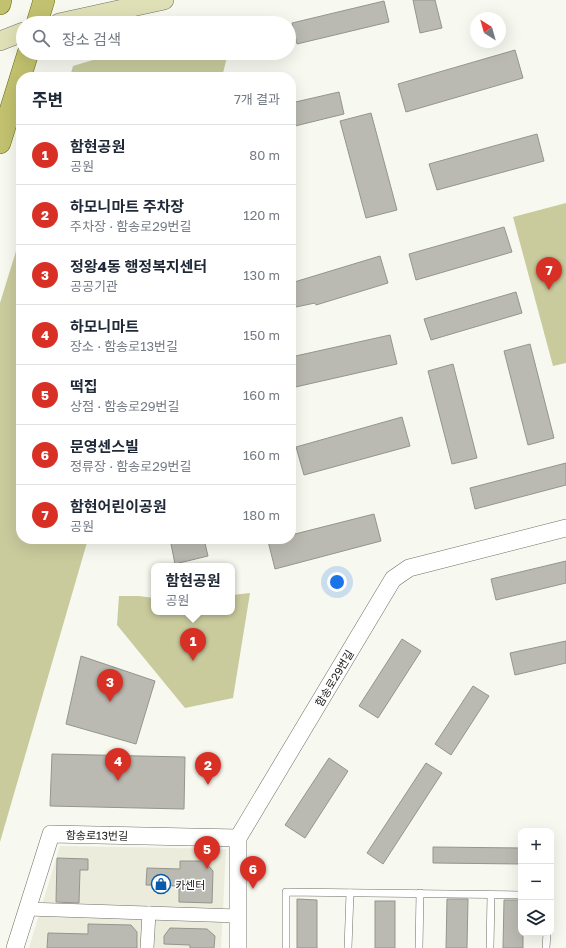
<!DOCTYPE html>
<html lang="ko">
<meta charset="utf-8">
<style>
:root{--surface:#fff;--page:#f6f6f7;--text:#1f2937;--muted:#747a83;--line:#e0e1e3;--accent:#d93025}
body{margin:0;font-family:"Golos Text","Noto Sans KR",sans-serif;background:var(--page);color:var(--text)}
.controls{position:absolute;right:12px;bottom:12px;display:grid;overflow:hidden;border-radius:8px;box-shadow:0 4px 16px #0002}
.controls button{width:36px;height:36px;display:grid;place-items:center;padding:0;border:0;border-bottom:1px solid var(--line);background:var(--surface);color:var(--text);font:20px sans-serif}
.compass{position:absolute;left:470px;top:12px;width:36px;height:36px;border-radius:50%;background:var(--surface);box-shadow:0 4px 16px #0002;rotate:323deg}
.you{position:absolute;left:337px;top:582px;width:14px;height:14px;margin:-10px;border:3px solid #fff;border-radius:50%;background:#1a73e8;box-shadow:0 0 0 6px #1a73e833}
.badge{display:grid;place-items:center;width:26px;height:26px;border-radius:50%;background:var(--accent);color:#fff;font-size:13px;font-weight:700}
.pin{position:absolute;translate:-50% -33px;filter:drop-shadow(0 1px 2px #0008)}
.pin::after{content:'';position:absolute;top:21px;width:14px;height:12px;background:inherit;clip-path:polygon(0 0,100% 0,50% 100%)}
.popup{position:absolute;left:151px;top:563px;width:84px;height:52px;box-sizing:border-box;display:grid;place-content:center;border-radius:8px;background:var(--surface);filter:drop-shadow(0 1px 3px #0005);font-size:13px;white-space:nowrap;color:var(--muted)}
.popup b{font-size:15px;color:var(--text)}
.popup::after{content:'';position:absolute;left:50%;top:100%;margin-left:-8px;border:8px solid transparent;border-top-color:var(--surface)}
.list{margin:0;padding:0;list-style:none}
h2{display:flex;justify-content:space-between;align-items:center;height:52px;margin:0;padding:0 16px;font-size:17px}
h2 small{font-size:13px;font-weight:400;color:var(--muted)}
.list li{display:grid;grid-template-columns:26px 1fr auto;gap:12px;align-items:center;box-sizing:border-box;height:60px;padding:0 16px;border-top:1px solid var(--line)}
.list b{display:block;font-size:15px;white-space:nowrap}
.list p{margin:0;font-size:13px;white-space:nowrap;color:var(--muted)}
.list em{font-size:13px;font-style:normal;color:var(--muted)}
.icon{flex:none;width:22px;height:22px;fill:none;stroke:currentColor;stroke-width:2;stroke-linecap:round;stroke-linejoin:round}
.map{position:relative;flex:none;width:566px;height:948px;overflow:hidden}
.search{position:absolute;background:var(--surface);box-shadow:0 4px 16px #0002;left:16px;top:16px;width:280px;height:44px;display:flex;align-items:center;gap:10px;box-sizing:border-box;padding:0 14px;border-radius:22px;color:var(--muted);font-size:15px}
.panel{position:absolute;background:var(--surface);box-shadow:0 4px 16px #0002;left:16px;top:72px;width:280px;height:472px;border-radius:16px}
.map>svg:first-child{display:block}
.built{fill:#ebecdc}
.green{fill:#c9cb9d}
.building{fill:#babab2;stroke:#94958d}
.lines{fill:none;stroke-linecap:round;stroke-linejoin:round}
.service-casing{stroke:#6f7068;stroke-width:8}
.minor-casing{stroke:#6f7068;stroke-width:14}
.tertiary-casing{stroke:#6f7068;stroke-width:18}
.secondary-casing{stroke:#6f7068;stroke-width:20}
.primary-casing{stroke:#6b6b11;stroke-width:22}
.service{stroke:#fff;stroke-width:7}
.minor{stroke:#fff;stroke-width:13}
.tertiary{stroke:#fff;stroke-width:17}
.secondary{stroke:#e0e0b7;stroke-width:19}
.primary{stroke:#c1c16f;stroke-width:21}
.labels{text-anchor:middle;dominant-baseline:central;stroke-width:3;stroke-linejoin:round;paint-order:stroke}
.street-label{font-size:11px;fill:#181815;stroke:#fff}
.poi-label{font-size:11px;fill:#181815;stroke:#fff;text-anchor:start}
</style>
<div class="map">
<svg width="566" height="948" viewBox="0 0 566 948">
<rect width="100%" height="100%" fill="#f7f8ef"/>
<path class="built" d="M60,846L226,849L221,948H29Z"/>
<g class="green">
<path d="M116,53H228L222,77H70L73,66Z"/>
<path d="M566,203V363L553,366L513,217Z"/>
<path d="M21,235V539H88L0,842V303Z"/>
<path d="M250,593L233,698L185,708L117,625L119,596H139L154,598V612H232V595Z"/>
</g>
<g class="building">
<path d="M413,0H435L442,28L420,33Z"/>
<path d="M384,1L389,22L297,44L292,23Z"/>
<path d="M515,50L523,78L406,112L398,84Z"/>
<path d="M339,92L344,114L291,127V103Z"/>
<path d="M371,113L397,210L366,218L340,121Z"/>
<path d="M537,134L544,161L437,190L429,164Z"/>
<path d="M504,227L512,252L416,280L409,254Z"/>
<path d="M380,256L388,283L316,305L315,303L291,308V283Z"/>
<path d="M516,292L522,313L431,340L424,319Z"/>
<path d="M390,335L397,364L291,388V357Z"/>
<path d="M530,344L554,438L528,445L504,351Z"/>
<path d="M453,364L477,458L452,464L428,371Z"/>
<path d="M402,417L410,446L304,475L296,447Z"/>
<path d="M566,463V485L475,509L470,488Z"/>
<path d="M374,514L381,541L275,569L268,541L275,539H291V535Z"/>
<path d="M170,539H204L208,556L175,564Z"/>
<path d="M566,561V583L496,600L491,579Z"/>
<path d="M402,639L421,651L378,718L359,706Z"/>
<path d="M566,641V663L515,675L510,653Z"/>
<path d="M81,656L155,681L136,744L66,724Z"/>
<path d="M473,686L489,696L451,755L435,744Z"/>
<path d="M52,754L185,757L184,809L50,806Z"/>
<path d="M329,758L348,771L305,838L285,825Z"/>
<path d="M426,763L442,773L383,864L367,853Z"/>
<path d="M433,847L521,848V864L433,863Z"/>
<path d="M57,858L88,859V870H80L79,903L56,902Z"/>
<path d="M180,861H204L213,871L212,903L179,902V886L146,885L147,868L180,869Z"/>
<path d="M297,899L317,900V948H297Z"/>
<path d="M447,899H468L467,948H446Z"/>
<path d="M504,900H521V933H523V948H503Z"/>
<rect x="375" y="901" width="20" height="47"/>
<path d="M88,924L131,925L137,932V948H47L48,933L88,934Z"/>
<path d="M170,928L207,929L215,936L214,948H190V945L164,944V936Z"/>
</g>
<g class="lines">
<g class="service-casing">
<g id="service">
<path d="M286,948V892L521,895"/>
<path d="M348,948L350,893"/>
<path d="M419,948L420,893"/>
<path d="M490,948L491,895"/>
<path d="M546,948L547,933"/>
</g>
</g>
<g class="minor-casing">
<g id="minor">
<path d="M27,909L238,916"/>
<path d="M147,948L149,913"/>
</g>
</g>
<g class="tertiary-casing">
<g id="tertiary">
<path d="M15,948L51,834L238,838"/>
<path d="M238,948V838L393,579L409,568L566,528"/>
</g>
</g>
<g class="secondary-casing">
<g id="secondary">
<path d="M59,23L164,0"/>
<path d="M0,41L23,32"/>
</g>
</g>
<g class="primary-casing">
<g id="primary">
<path d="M0,4L1,0"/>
<path d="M37,23L44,0"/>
<path d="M0,143L28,53"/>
</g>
</g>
<use href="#service" class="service"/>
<use href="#minor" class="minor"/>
<use href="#tertiary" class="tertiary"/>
<use href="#secondary" class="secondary"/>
<use href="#primary" class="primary"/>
</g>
<defs>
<g id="shop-ring" transform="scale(1)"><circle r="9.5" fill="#fff" stroke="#065caa" stroke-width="1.5"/><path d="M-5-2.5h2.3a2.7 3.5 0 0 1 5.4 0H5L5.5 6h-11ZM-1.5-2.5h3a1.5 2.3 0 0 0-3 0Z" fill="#065caa"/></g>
</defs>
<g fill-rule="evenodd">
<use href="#shop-ring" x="161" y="884"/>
</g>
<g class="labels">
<g class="street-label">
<text transform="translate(334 678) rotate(-59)">함송로29번길</text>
<text transform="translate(97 835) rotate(1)">함송로13번길</text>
</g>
<g class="poi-label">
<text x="175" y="884">카센터</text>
</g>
</g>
</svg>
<div class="controls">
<button>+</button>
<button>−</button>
<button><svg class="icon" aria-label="layers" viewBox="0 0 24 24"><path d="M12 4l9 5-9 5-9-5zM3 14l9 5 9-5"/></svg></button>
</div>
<svg class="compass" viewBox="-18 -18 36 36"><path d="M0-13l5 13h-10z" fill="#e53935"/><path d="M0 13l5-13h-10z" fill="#747a83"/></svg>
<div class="you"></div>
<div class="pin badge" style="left:193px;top:661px">1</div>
<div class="popup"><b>함현공원</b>공원</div>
<div class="pin badge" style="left:208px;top:785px">2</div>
<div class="pin badge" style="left:110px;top:702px">3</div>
<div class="pin badge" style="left:118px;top:781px">4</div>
<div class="pin badge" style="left:207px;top:869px">5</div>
<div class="pin badge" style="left:253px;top:889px">6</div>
<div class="pin badge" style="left:549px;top:290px">7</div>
<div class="search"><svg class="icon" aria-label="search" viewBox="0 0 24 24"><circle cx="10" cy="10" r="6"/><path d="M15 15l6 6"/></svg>장소 검색</div>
<section class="panel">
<h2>주변<small>7개 결과</small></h2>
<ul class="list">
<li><span class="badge">1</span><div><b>함현공원</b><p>공원</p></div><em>80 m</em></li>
<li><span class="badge">2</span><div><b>하모니마트 주차장</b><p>주차장 · 함송로29번길</p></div><em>120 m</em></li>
<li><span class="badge">3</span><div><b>정왕4동 행정복지센터</b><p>공공기관</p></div><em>130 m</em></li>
<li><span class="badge">4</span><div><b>하모니마트</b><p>장소 · 함송로13번길</p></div><em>150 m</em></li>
<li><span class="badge">5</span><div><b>떡집</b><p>상점 · 함송로29번길</p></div><em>160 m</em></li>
<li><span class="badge">6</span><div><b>문영센스빌</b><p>정류장 · 함송로29번길</p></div><em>160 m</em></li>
<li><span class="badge">7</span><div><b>함현어린이공원</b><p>공원</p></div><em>180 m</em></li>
</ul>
</section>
</div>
